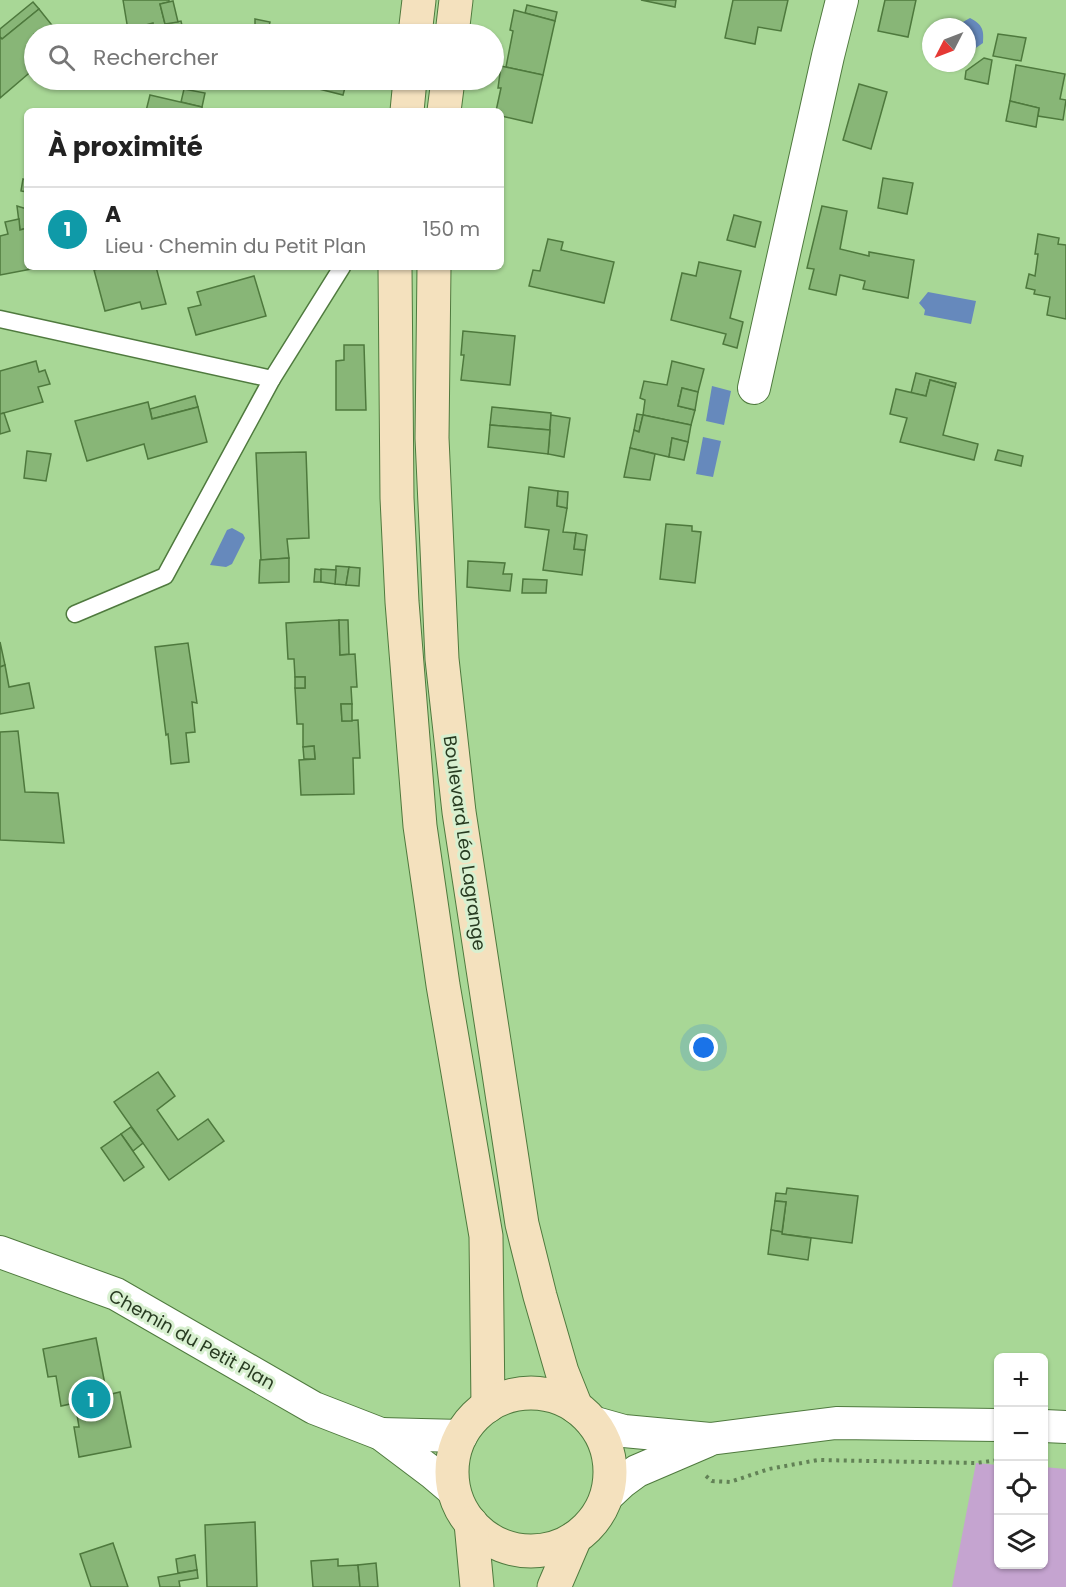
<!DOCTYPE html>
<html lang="fr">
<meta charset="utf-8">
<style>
:root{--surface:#fff;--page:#f6f6f6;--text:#222;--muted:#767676;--line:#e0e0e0;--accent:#8b37a5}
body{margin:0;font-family:Poppins,sans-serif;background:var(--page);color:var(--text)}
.controls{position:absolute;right:18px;bottom:18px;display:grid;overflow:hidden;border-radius:9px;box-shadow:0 2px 4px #0004}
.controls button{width:54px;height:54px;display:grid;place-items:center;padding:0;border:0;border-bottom:2px solid var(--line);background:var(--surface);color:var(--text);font:30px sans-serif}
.compass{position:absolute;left:922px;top:18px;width:54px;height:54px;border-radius:50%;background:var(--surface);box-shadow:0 2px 4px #0004;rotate:228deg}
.you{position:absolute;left:704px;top:1048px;width:21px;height:21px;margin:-15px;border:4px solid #fff;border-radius:50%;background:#1a73e8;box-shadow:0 0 0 9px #1a73e833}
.badge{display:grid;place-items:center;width:39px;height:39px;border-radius:50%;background:var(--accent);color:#fff;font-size:20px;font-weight:700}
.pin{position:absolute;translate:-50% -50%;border:3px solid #fff;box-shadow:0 2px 6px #0006}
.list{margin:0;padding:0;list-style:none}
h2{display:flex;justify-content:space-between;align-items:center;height:78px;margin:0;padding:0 24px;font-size:26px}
h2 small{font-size:20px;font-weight:400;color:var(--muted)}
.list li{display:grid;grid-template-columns:39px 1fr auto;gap:18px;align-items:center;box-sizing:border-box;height:84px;padding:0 24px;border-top:2px solid var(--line)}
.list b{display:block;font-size:22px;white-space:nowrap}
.list p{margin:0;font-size:20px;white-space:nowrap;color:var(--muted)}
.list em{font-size:20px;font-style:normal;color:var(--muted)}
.icon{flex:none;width:33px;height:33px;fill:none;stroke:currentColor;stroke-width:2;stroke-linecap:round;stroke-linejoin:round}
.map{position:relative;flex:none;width:1066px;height:1587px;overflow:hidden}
.search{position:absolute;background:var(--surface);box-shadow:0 2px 4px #0004;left:24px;top:24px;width:480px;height:66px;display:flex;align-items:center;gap:15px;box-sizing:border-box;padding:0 21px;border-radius:33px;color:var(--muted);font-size:22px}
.panel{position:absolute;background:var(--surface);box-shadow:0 2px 4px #0004;left:24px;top:108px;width:480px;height:162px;border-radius:9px}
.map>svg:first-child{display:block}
.green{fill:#c5a4d0}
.water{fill:#6689bc}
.building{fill:#88b677;stroke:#4e793d;stroke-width:1.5}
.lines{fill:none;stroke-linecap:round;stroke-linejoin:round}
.lane-casing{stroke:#4f7a3e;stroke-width:19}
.street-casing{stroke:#4f7a3e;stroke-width:34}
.secondary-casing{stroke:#4f7a3e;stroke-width:35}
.path{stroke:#628256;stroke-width:4;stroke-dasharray:3 4.5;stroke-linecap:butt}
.lane{stroke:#fff;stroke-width:16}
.street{stroke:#fff;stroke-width:32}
.secondary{stroke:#f4e1be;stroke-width:33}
.labels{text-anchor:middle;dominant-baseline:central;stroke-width:6;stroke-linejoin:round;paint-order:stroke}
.street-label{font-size:18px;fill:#283b21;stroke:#d8f0d0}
</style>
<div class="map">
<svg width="1066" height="1587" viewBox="0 0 1066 1587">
<rect width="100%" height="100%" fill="#a8d796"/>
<path class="green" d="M976,1463L998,1465V1564H1044V1467L1066,1469V1587H952Z"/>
<g class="water">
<path d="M970,18C983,25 984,30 983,43L967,54V27H954Z"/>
<path d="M928,292L976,301L971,324L924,315L925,310L919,303Z"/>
<path d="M712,386L731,391L724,425L706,421Z"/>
<path d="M703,437L721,441L713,477L696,474Z"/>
<path d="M232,528L243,534L245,538L232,564L226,567L210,565L227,530Z"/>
</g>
<g class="building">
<path d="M123,0H169V2L160,4L165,24L181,21L184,34H155L153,23L128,30Z"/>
<path d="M641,0H676L675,7Z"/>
<path d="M733,0H788L781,31L758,27L755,44L725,38Z"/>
<path d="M885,0H916L908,37L878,31Z"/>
<path d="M173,1L178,22L165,24L160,4Z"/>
<path d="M33,2L39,9L2,39L0,37V29Z"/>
<path d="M527,5L557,12L555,21L525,13Z"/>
<path d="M39,9L59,34H34V69L0,98V37L2,39Z"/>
<path d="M514,10L555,21L543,75L506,67L513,31L510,30Z"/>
<path d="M255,19L270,22L267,34L255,33Z"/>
<path d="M998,34L1026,38L1021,61L993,56Z"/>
<path d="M984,58L992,60L988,84L965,79L966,71Z"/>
<path d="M1016,65L1065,74L1060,99L1066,100L1063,120L1038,116L1039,108L1010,101Z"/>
<path d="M501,66L543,75L532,123L501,116V111H496L501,88H498Z"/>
<path d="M300,80H347L343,95L299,84Z"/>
<path d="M859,84L887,92L871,149L843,140Z"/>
<path d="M184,89L205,93L202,107L181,102Z"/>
<path d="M150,95L202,107L201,111H146Z"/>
<path d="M1010,101L1039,108L1036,127L1006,121Z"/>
<path d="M883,178L913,183L907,214L878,208Z"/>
<path d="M23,179L27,180V192L21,191Z"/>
<path d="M17,206L27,209V228L20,230Z"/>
<path d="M822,206L847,211L840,249L869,256V252L914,260L908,298L863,289L865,281L840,275L836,295L809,289L814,269L807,268Z"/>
<path d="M734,215L761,222L755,247L727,240Z"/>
<path d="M19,219L20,230L27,228V267H42L0,275V236L8,234L5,222Z"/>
<path d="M1038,234L1059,238L1058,244L1066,245V319L1047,315L1050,297L1034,294L1035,290L1026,288L1029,274L1035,276L1038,254H1035Z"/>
<path d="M548,239L563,242L561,250L614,262L604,303L529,286L533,270L540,271Z"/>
<path d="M699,262L741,271L730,318L743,322L737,348L723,344L726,334L671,320L682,273L696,276Z"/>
<path d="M106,267H156L166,304L142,309L140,302L105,311L94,270Z"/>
<path d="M254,276L266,316L196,335L188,308L201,305L197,292Z"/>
<path d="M463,331L515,336L510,385L461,380L464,355H461Z"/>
<path d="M344,345H364L366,410H336V361L344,360Z"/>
<path d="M36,361L39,372L45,370L50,384L38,387L43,402L0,414V371Z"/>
<path d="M672,361L704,369L698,392L682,388L678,406L695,410L691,425L643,415L645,400L640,398L644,381L667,385Z"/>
<path d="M916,373L956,383L955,387L930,380L926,396L911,393Z"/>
<path d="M930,380L955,387L943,435L978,444L974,460L900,442L907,418L890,414L896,389L926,396Z"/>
<path d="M682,388L698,392L695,410L678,406Z"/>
<path d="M195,396L198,407L152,419L150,409Z"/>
<path d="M148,402L152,419L198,407L207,442L148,459L144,444L87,461L75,421Z"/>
<path d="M492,407L551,413L550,430L490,425Z"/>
<path d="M4,413L10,431L0,434V414Z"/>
<path d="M637,414L643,415L639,432L634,430Z"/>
<path d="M551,415L570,418L564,457L548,454Z"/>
<path d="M643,415L691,425L688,442L672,438L669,457L630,448L634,430L639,432Z"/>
<path d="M490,425L550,430L548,454L488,447Z"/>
<path d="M672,438L688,442L684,460L669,457Z"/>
<path d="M630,448L655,454L650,480L624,477Z"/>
<path d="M998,450L1023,456L1021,466L995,460Z"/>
<path d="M27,451L51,454L46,481L24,478Z"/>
<path d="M306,452L309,538L287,539L289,558L261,560L256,453Z"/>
<path d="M529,487L558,491L557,506L567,508L563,532L576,533L574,549L585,550L582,575L543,570L549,530L525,527Z"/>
<path d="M558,491L568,492L567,508L557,506Z"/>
<path d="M666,524L692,526V531L701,532L695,583L660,579Z"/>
<path d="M576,533L587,535L585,550L574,549Z"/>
<path d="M289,558V582L259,583L260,560Z"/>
<path d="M468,561L505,563L503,574H512L510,591L467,587Z"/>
<path d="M336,566L349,567L346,585L335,584Z"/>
<path d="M349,567L360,568L359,586L346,585Z"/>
<path d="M315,569L322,570L321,582H314Z"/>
<path d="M321,569L336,570L335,584L321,582Z"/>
<path d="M523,579L547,580L546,593H522Z"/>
<path d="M339,620L340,655L355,654L357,687H351L352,704H341L342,721L358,720L360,758H353L354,794L301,795L299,760L315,759L314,746L303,747V724H297L295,688H305V677H295L294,659H288L286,623Z"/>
<path d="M339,620H348L349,654L340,655Z"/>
<path d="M0,642L5,665L0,667Z"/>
<path d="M188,643L197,703L192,702L195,732L186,733L189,762L171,764L168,734L166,735L155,647Z"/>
<path d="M5,665L9,687L29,683L34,708L0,714V667Z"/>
<rect x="295" y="677" width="10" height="11"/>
<path d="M341,704H352V721H342Z"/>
<path d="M18,731L25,792L58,793L64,843L0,840V732Z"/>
<path d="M314,746L315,759H304L303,747Z"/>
<path d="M158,1072L175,1096L157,1110L178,1140L208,1119L224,1141L169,1180L114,1102Z"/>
<path d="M131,1127L143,1143L133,1151L121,1134Z"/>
<path d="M121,1134L144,1167L124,1181L101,1148Z"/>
<path d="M787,1188L858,1196L852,1243L782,1234L786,1202L775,1201L776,1193L786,1194Z"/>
<path d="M775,1201L786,1202L782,1232L771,1230Z"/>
<path d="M771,1230L782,1232V1234L811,1238L808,1260L768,1254Z"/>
<path d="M96,1338L107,1395L120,1392L131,1447L79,1457L74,1427H79L75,1403L61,1406L56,1376L48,1377L43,1349Z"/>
<path d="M255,1522L257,1587H207L205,1525Z"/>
<path d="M113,1543L128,1587H91L80,1554Z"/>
<path d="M195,1555L197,1570L178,1573L176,1559Z"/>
<path d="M338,1559V1566L358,1565L360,1587H313L311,1561Z"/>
<path d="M376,1563L378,1587H360L358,1565Z"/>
<path d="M197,1570L198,1578L179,1581L180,1587H160L158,1577Z"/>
</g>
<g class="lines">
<g class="lane-casing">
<g id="lane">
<path d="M0,319L272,379"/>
<path d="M75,614L165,576L272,379L342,267"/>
</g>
</g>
<g class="street-casing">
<g id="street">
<path d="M754,388L828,56L842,0"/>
<path d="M0,1252L116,1294L314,1408L381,1434L434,1474L454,1491"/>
<path d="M592,1422L624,1431L710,1439L836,1423L998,1425"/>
<path d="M1044,1426L1066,1427"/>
<path d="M381,1434L461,1436"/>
<path d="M607,1496L622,1482L637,1471L707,1441"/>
</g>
</g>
<g class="secondary-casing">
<g id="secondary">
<path d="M415,34L419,0"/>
<path d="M452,34L456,0"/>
<path d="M407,111L410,80"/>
<path d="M444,111L448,80"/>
<path d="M395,267L397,498L402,602L420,826L443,985L486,1236L488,1406"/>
<path d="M434,267L432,438L442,659L459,812L522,1224L540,1296L562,1372L576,1407"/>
<circle cx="531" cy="1472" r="79"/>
<path d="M471,1523L477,1587"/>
<path d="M554,1587L575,1538"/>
</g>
</g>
<path class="path" d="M706,1476L712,1481L730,1482L769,1469L818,1460L976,1463L998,1460"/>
<use href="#lane" class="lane"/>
<use href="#street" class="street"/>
<use href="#secondary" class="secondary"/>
</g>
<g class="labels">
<g class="street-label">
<text transform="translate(465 843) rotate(82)">Boulevard Léo Lagrange</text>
<text transform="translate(192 1339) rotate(29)">Chemin du Petit Plan</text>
</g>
</g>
</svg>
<div class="controls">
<button>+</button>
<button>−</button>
<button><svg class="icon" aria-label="locate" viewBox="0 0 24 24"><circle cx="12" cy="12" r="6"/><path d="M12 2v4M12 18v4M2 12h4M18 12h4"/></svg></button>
<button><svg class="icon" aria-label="layers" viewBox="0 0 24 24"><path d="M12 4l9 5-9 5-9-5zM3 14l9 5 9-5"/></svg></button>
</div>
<svg class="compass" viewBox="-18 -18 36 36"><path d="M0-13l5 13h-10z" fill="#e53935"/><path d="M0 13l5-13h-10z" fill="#767676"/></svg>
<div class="you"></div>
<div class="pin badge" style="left:91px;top:1399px;background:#0f9aa8">1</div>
<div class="search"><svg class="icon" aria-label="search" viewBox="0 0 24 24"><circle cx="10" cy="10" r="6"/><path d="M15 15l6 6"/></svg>Rechercher</div>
<section class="panel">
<h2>À proximité<small></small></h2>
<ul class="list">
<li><span class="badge" style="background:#0f9aa8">1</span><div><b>A</b><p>Lieu · Chemin du Petit Plan</p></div><em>150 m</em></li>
</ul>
</section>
</div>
